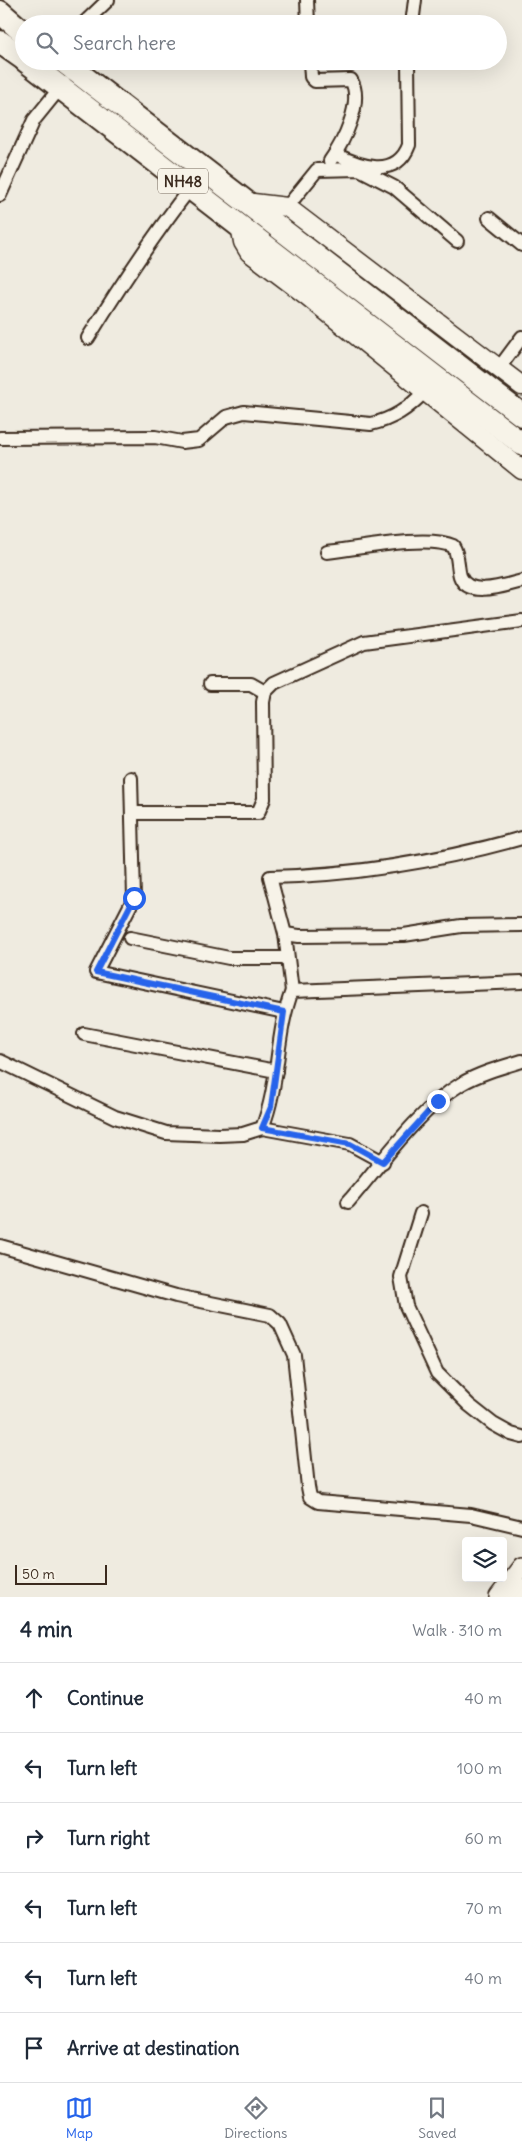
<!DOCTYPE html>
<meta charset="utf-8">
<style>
:root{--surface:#fff;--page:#f6f6f7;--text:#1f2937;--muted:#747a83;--line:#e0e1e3;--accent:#2563eb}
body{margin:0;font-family:Delius,sans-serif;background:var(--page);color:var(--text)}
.controls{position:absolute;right:15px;bottom:15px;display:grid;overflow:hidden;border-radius:5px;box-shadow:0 5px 20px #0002}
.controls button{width:45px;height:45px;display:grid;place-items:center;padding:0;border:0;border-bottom:1px solid var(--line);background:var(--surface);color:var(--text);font:25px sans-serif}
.scale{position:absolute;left:15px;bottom:12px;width:92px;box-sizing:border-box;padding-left:5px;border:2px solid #3b2a1e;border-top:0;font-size:14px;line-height:18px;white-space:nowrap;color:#3b2a1e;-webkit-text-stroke:4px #f7f3e8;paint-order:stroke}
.stop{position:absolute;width:15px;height:15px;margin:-11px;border:4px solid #2563eb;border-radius:50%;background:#fff}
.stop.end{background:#2563eb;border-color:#fff;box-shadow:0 1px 5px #0008}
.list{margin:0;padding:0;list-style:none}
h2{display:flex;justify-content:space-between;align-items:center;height:65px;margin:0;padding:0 20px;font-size:21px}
h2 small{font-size:16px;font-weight:400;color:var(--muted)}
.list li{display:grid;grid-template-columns:32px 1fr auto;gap:15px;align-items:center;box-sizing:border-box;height:70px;padding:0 20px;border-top:1px solid var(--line)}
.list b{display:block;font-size:19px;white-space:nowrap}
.list em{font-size:16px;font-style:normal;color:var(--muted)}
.icon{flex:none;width:28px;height:28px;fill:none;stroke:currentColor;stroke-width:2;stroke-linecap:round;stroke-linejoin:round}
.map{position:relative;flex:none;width:522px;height:1597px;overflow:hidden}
.search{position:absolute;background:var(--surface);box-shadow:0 5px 20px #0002;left:15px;right:15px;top:15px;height:55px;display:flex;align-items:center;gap:12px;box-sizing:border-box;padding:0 18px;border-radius:28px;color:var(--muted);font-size:19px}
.sheet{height:485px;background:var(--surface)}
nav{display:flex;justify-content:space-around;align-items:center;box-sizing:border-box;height:70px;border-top:1px solid var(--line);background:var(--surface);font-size:14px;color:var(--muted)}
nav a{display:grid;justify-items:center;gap:2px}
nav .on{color:var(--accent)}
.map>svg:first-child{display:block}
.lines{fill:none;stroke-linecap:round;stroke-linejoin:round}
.street-casing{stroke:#3b2a1e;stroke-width:16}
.secondary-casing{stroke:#3b2a1e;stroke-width:21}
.primary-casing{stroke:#3b2a1e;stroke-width:22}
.highway-casing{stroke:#3b2a1e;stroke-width:26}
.street{stroke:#f7f3e8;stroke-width:12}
.secondary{stroke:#f7f3e8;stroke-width:18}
.primary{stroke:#f7f3e8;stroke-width:19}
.highway{stroke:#f7f3e8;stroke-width:22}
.route{stroke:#2563eb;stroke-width:6}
.labels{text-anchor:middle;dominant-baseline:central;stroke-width:4.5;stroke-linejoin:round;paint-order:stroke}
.shield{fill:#f7f3e8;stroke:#73665b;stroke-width:1}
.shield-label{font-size:15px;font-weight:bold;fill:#3b2a1e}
</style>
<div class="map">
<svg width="522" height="1597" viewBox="0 0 522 1597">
<rect width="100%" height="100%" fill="#efebe0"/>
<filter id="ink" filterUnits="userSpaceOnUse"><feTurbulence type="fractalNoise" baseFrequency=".02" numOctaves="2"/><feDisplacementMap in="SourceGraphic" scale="10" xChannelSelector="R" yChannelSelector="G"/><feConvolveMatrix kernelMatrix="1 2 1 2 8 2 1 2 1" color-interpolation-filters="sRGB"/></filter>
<g filter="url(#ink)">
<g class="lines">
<g class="street-casing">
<g id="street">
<path d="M307,0L308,24"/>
<path d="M83,24L108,0"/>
<path d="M412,24L415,0"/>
<path d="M310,61L311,77L315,81L351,80C364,102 343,143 330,161"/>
<path d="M335,154C359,166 396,180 409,145L408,61"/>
<path d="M0,195L34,120L64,83"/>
<path d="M287,207L317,170L359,169L394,187L457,241"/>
<path d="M489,218L522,245"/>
<path d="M88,338C120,286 153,236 191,187"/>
<path d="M499,368L522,337"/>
<path d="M0,438L155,437L182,442L199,440L226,417L244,412L371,424C393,419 408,409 424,392"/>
<path d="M327,552C356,549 428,534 453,546C459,555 457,566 460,576C468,599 506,585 522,581"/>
<path d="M210,684H251L265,692"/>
<path d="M131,778L134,898L96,972L284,1012"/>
<path d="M132,813H258L264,799L263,702L265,692L274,683L364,642L522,621"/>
<path d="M285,934L299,936L404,935L461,926L522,925"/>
<path d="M130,938L229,958H287"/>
<path d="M292,991L285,934L270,877C356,875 440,861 522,838"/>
<path d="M84,1034L276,1071"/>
<path d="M0,1061L115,1117L166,1133L219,1135L243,1134L262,1128C280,1084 275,1035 292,991L522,982"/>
<path d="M262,1128L350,1144L383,1162"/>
<path d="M348,1202C381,1164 418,1110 461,1084C480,1073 502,1067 522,1061"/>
<path d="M421,1213L401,1277L406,1306L437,1373L469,1405L493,1424L511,1434L522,1437"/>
<path d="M0,1246L176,1296L270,1315L280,1324L294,1355L308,1487L310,1497L318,1502L471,1515L522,1527"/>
</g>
</g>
<g class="secondary-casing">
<g id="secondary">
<path d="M246,202L287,207L522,386"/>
<path d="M240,225L243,242L249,252L306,295L522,470"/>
</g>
</g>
<g class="primary-casing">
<g id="primary">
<path d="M499,1597L522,1567"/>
<path d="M516,1597L522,1589"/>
</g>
</g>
<g class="highway-casing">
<g id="highway">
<path d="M0,12L24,33"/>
<path d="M0,42L24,59"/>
<path d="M26,61L522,444"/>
<path d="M63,61L522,415"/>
</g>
</g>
<use href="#street" class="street"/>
<use href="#secondary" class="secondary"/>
<use href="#primary" class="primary"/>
<use href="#highway" class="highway"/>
</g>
</g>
<g class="lines" filter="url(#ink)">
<path class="route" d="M134,898L96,972L284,1012L271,1107L262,1128L350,1144L383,1162L438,1101"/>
</g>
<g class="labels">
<rect class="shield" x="158" y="168.5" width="50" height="25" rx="4"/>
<g class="shield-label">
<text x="183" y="181">NH48</text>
</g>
</g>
</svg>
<div class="controls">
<button><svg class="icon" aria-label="layers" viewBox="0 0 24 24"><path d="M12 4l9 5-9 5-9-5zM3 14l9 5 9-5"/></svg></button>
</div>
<div class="scale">50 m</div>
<div class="stop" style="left:134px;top:898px"></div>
<div class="stop end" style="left:438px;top:1101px"></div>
<div class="search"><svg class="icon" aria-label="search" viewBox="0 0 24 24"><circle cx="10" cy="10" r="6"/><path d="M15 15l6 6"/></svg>Search here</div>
</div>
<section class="sheet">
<h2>4 min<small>Walk · 310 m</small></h2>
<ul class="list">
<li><svg class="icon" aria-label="ahead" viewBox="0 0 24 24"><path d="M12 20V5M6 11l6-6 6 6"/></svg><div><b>Continue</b></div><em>40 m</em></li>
<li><svg class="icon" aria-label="left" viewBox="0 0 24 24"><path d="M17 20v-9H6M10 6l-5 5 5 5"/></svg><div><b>Turn left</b></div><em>100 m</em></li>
<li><svg class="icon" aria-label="right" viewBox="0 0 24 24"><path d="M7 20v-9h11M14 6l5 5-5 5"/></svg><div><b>Turn right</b></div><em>60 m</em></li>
<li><svg class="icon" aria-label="left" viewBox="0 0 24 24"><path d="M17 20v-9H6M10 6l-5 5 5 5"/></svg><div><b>Turn left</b></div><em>70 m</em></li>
<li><svg class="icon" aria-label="left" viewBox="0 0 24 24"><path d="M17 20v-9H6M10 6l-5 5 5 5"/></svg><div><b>Turn left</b></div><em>40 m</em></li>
<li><svg class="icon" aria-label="arrive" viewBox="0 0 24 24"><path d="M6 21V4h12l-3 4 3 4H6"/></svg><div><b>Arrive at destination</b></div></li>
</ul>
</section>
<nav>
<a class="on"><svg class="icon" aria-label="map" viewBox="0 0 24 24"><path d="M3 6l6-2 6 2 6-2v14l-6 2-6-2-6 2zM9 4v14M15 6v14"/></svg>Map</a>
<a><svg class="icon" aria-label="directions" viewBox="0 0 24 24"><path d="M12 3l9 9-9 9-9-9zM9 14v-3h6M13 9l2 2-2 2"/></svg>Directions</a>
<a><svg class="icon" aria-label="saved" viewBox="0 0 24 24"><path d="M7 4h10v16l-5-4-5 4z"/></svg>Saved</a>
</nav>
